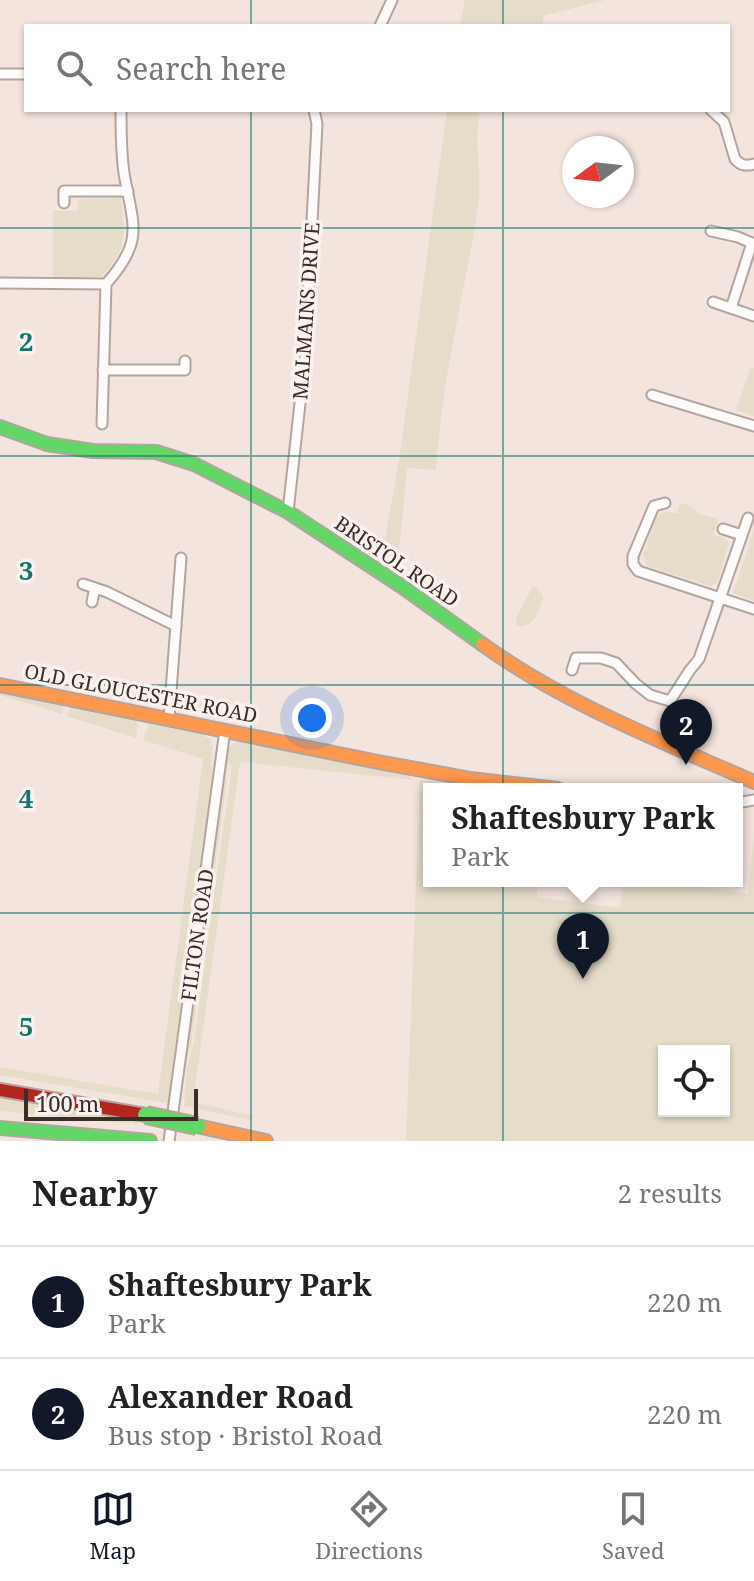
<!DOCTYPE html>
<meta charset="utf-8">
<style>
:root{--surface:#fff;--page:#f2f2f2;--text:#222;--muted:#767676;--line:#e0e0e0;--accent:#111827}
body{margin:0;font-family:"Noto Serif",serif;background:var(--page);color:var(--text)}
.controls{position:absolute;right:24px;bottom:24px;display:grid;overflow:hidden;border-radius:0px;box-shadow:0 2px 6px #0004}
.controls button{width:72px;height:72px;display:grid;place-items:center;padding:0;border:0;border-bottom:2px solid var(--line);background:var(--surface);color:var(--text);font:40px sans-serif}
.compass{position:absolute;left:562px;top:136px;width:72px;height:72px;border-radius:50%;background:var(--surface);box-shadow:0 2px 6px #0004;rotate:255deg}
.scale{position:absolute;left:24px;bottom:20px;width:174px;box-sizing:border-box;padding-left:8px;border:4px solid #3b2d27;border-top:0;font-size:22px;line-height:28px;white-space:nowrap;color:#3b2d27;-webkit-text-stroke:6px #faf2ef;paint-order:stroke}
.you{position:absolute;left:312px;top:718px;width:28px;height:28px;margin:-20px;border:6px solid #fff;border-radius:50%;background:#1a73e8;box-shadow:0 0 0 12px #1a73e833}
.badge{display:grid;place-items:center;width:52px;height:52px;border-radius:50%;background:var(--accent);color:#fff;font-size:26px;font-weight:700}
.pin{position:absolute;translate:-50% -66px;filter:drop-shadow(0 2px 4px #0008)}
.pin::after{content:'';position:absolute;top:42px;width:28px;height:24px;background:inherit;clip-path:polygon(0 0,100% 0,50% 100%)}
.popup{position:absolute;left:423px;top:783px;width:320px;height:104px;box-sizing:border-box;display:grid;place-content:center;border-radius:0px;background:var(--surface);filter:drop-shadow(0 2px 6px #0005);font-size:26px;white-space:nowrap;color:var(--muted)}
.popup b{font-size:30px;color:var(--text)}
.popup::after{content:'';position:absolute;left:50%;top:100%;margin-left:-16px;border:16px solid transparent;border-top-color:var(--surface)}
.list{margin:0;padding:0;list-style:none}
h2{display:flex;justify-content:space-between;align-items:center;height:104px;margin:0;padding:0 32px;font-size:34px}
h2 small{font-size:26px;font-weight:400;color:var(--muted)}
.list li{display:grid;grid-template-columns:52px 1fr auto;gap:24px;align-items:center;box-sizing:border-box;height:112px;padding:0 32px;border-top:2px solid var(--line)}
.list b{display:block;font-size:30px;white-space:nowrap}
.list p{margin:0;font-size:26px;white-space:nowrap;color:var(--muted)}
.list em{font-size:26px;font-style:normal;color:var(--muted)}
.icon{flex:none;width:44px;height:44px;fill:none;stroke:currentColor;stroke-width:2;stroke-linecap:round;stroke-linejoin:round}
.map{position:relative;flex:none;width:754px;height:1141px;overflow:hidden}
.search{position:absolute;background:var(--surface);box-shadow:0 2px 6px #0004;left:24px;right:24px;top:24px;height:88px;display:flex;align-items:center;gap:20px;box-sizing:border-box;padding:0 28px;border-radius:0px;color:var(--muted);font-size:30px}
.sheet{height:328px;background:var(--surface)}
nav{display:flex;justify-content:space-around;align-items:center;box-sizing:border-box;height:112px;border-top:2px solid var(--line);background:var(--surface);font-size:22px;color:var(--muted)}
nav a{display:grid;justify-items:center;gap:4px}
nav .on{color:var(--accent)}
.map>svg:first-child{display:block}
.green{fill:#e6dcca;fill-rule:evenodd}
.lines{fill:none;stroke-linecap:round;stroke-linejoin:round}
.street-casing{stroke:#b2a59f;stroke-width:13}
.fast-casing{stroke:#b2a59f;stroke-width:16}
.slow-casing{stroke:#b2a59f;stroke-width:16}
.jam-casing{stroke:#b2a59f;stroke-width:16}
.street{stroke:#fdfbfa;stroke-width:9}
.fast{stroke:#63d668;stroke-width:12}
.slow{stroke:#ff974d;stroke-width:12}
.jam{stroke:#b3261e;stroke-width:12}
.fast-bridge-casing{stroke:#b4a596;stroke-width:20;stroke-linecap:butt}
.fast-bridge{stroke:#63d668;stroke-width:16}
.grid{fill:none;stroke:#0f766e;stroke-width:2;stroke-opacity:0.55}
.labels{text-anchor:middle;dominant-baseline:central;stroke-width:7;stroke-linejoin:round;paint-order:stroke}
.street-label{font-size:20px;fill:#3b2d27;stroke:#faf2ef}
.grid-label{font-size:26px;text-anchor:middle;font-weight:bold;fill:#0f766e;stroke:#faf2ef;stroke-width:7;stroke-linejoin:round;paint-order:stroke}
</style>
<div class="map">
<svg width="754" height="1141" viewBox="0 0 754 1141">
<rect width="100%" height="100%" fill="#f3e4dd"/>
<g class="green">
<path d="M465,0H605L543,16L544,26H460Z"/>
<path d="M447,110H481C472,142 483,176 478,208C464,296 441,382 436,470L407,468L400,543L391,571L386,570L381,562L400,454Z"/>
<path d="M121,198L124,232L120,252L106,272L99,277H53V211H77L78,201L83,199Z"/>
<path d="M751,367L754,368V416L736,410Z"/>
<path d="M680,503L691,506L702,515L718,519L713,535C720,537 727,536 729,544L717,583L710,586L647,566L643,555L656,517C663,510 668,512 677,514Z"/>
<path d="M754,530V601L733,593Z"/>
<path d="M535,587L542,594L543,598C538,613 535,627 517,626L516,618L532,588Z"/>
<path d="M0,691L63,705L62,714L0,695Z"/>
<path d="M70,707L138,721L136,738L67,716Z"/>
<path d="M149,724L184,731L185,727L205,731L203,736L209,738C217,748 208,760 213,771L174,1069H172L168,1103L0,1075V1067L158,1094L203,759L143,740Z"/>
<path d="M242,740L404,772L414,780L240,762L193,1102L254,1116L250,1120L184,1106L187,1069L194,1042L232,765L225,764C227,751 228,744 242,740Z"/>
<path d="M224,772L227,778L191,1045L186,1060Z"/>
<path d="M420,780L505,789H429V881H537V897L620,908L623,881H701V887L748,894L754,835V1141H406ZM664,1051H724V1111H664Z"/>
<path d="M0,1095L137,1120V1124L0,1111Z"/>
</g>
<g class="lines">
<g class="street-casing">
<g id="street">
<path d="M380,26L392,0"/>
<path d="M0,74H26"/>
<path d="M711,110L724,122L735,159C741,166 746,166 754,164"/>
<path d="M64,203V191H128"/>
<path d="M711,231L738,237L754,244"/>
<path d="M0,283L106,284"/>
<path d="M713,302L754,316"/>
<path d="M731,308L752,243"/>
<path d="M103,370H185V361"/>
<path d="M652,395L754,426"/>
<path d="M102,424L106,284C145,240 133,226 124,173C121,152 121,131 121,110"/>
<path d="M665,503L654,506L633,556V564L638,571L754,609"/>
<path d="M288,512L305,358L317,124L314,110"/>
<path d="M723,529L742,535"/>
<path d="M83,584L107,592L176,626"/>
<path d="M92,602L95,588"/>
<path d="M572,670L576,658H601L616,663L636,684L650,695L670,701L690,670L699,659L748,518"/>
<path d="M169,718L181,558"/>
<path d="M737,803L754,800"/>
<path d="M169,1141L225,730"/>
</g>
</g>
<g class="fast-casing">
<g id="fast">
<path d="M0,427L47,444L93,451L156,452L194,464L288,512L401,586L482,644"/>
<path d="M0,1128L150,1141"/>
</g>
</g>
<g class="slow-casing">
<g id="slow">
<path d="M482,644C565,704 661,741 754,782"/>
<path d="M0,685L378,762L471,779L558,789"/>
<path d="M197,1126L266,1141"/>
</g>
</g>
<g class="jam-casing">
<path id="jam" d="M0,1090L146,1115"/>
</g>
<use href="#street" class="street"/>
<use href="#fast" class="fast"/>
<use href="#slow" class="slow"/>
<use href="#jam" class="jam"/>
<g class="fast-bridge-casing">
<path id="fast-bridge" d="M146,1115L197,1126"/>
</g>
<use href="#fast-bridge" class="fast-bridge"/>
</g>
<path class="grid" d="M251,0V26M503,0V26M251,110V1141M503,110V1141M0,228H754M0,456H754M0,685H754M0,913H754"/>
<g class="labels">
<g class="street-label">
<text transform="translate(306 311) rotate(-86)">MALMAINS DRIVE</text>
<text transform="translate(397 561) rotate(34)">BRISTOL ROAD</text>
<text transform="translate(141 693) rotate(11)">OLD GLOUCESTER ROAD</text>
<text transform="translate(197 935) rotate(-82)">FILTON ROAD</text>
</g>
</g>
<g class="grid-label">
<text x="26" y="351">2</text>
<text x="26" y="580">3</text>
<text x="26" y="808">4</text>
<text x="26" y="1036">5</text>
</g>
</svg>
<div class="controls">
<button><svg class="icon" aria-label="locate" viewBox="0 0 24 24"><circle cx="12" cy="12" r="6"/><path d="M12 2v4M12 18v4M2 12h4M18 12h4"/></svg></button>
</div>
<svg class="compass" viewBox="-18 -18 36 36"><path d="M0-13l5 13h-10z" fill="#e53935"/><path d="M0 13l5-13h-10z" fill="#767676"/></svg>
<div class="scale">100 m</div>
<div class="you"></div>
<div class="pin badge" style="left:583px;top:979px">1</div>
<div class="popup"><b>Shaftesbury Park</b>Park</div>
<div class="pin badge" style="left:686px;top:765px">2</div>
<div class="search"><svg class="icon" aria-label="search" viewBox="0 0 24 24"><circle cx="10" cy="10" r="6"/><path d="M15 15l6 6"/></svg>Search here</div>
</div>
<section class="sheet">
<h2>Nearby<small>2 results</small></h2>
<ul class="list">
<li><span class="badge">1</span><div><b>Shaftesbury Park</b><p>Park</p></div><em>220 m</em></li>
<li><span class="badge">2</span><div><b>Alexander Road</b><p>Bus stop · Bristol Road</p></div><em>220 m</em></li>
</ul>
</section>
<nav>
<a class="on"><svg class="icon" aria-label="map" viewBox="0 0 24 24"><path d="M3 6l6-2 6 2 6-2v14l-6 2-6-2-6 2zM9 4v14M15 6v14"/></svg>Map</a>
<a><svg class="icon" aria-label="directions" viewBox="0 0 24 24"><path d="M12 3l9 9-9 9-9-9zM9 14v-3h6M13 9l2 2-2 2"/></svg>Directions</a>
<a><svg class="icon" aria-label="saved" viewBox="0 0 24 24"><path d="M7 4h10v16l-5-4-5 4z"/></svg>Saved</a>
</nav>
